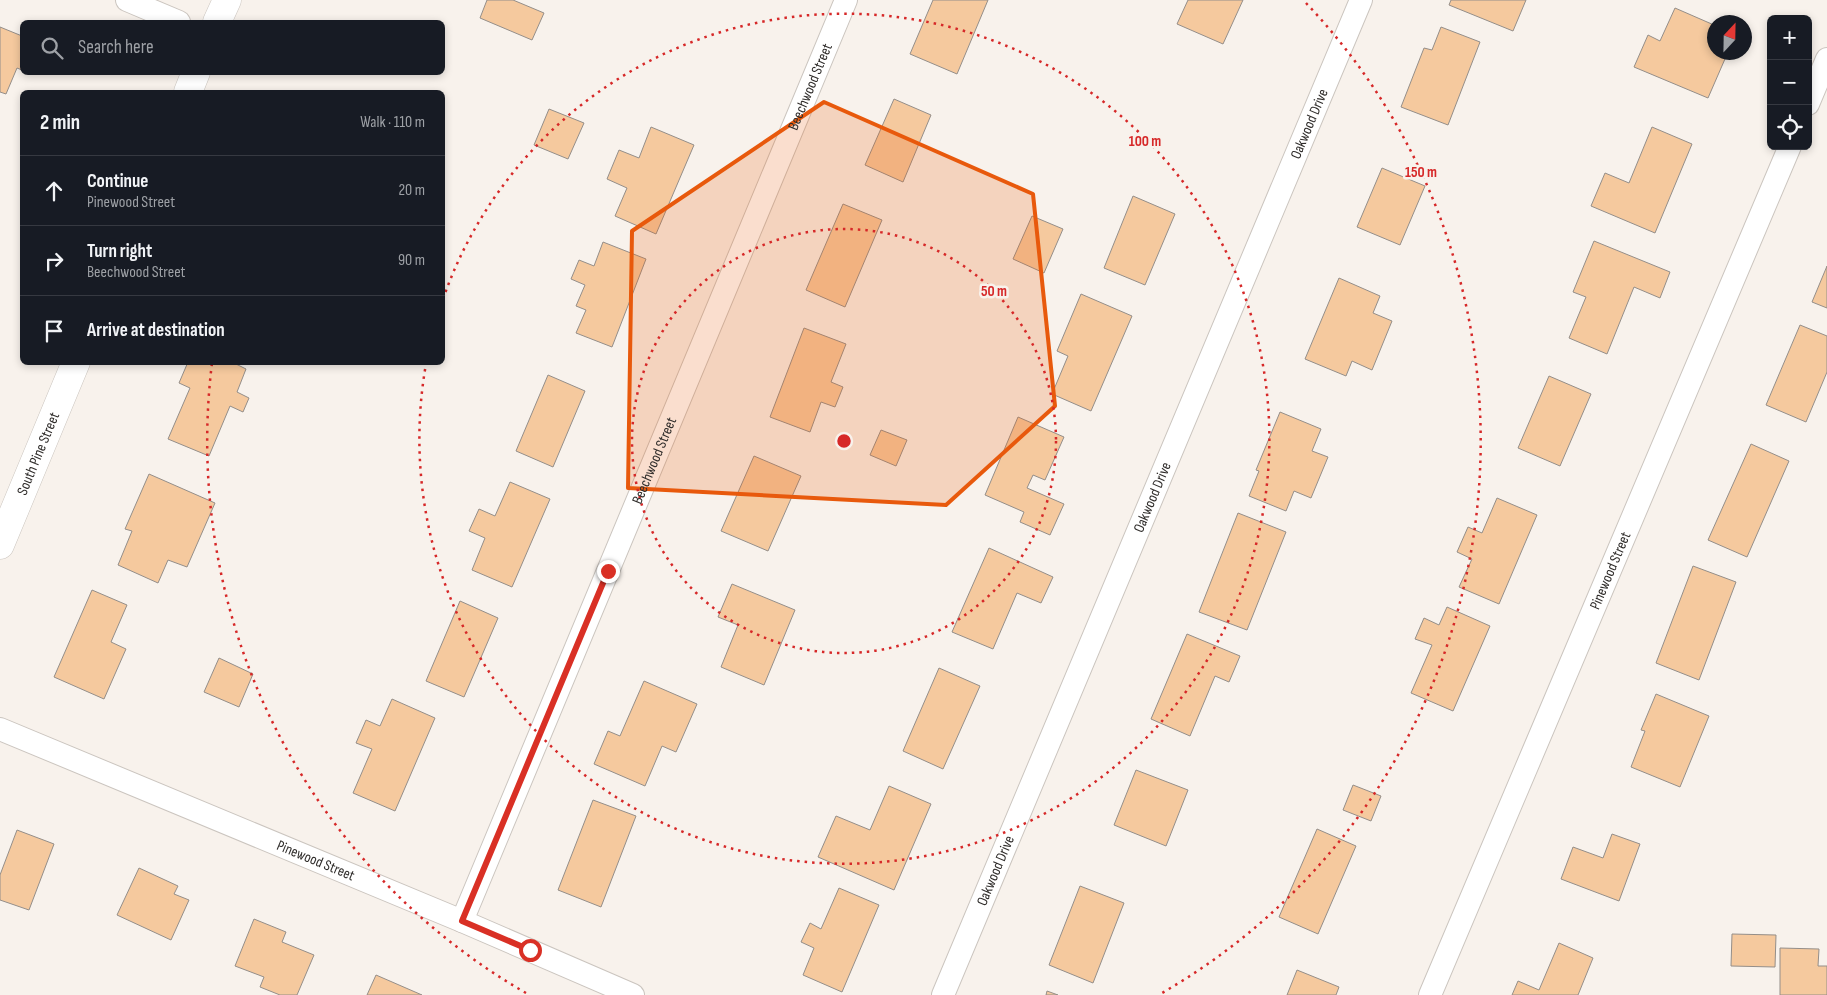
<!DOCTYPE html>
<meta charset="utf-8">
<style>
:root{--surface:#171b24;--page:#242831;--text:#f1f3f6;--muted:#9ea1a6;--line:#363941}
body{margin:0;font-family:"Sofia Sans Condensed",sans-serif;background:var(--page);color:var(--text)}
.controls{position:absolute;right:15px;top:15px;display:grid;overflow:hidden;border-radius:8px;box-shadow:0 2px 8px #0003}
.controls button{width:45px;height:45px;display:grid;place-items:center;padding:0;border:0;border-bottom:1px solid var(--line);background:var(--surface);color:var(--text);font:25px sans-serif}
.compass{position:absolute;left:1707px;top:15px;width:45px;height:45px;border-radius:50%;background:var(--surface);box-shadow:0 2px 8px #0003;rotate:22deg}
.stop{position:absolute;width:15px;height:15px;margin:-11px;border:4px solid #d93025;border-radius:50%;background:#fff}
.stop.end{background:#d93025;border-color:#fff;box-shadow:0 1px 5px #0008}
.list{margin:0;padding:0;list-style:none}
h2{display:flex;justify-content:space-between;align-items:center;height:65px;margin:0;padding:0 20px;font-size:21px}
h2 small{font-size:16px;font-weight:400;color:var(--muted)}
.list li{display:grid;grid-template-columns:32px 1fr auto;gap:15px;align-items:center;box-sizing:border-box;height:70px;padding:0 20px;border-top:1px solid var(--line)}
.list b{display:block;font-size:19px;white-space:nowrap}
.list p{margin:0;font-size:16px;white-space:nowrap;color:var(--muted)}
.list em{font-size:16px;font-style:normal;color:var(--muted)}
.icon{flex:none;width:28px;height:28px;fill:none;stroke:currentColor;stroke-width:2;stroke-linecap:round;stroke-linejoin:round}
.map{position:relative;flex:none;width:1827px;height:995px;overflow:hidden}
.search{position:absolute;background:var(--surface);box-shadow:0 2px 8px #0003;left:20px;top:20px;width:425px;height:55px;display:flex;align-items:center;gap:12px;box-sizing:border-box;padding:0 18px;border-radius:8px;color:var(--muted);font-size:19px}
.panel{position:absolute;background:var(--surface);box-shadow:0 2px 8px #0003;left:20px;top:90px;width:425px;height:275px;border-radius:8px}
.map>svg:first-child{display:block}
.building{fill:#f5c99e;stroke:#948e89}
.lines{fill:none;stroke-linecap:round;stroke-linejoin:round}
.street-casing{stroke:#cbc5bf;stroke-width:24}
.secondary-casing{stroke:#cbc5bf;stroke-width:29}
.street{stroke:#fff;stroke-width:22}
.secondary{stroke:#fff;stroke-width:28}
.route{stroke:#d93025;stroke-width:6}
.marked{fill:#e8590c;fill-opacity:0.2;stroke:#e8590c;stroke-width:4;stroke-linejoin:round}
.ring{fill:none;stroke:#d62828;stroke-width:2.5;stroke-dasharray:2.5 5}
.labels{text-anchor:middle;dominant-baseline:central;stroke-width:5;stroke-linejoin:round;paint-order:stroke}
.street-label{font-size:15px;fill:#302d2b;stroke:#f8f2ec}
.centre{fill:#d62828;stroke:#f8f2ec;stroke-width:2.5}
.ring-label{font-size:15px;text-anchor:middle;font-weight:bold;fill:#d62828;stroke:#f8f2ec;stroke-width:5;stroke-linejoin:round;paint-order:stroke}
</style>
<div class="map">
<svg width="1827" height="995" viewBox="0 0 1827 995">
<rect width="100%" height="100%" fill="#f8f2ec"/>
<g class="building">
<path d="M487,0H513L544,13L532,40L480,18Z"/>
<path d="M933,0H988L957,74L910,54Z"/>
<path d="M1188,0H1243L1223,44L1177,24Z"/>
<path d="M1451,0H1526L1513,31L1449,5Z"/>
<path d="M1675,8L1714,25V52H1728L1708,98L1634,67L1648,35L1660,41Z"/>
<path d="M0,27L22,36V70L17,68L6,94L0,92Z"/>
<path d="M1441,27L1480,42L1448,125L1401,107L1424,48L1432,50Z"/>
<path d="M894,99L931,115L903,182L865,165Z"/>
<path d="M549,109L584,123L568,159L534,145Z"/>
<path d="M651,127L694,145L656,234L615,216L627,188L607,179L619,150L639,158Z"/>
<path d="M1652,127L1692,144L1655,233L1591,206L1605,173L1629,183Z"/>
<path d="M1382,168L1425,186L1400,245L1357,227Z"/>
<path d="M1133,196L1175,214L1145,285L1104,268Z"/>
<path d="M843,204L882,220L845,307L806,290Z"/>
<path d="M1032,216L1063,229L1044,273L1013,259Z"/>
<path d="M1594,241L1670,272L1660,298L1634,287L1607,354L1569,338L1586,297L1573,292Z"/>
<path d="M603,242L646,259L612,347L576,333L586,310L576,306L585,285L571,279L579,260L594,266Z"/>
<path d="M1827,266V308L1812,302Z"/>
<path d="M1339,278L1380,296L1373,313L1392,321L1372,370L1352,361L1346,376L1305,359Z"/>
<path d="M1081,294L1132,316L1091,411L1052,394L1068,356L1057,351Z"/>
<path d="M1800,325L1827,336V372L1806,422L1766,405Z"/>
<path d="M804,328L846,344L831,382L843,387L835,407L821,402L810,432L770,417Z"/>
<path d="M188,362H232L246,369L237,392L249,398L243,412L230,406L209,456L168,439L190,388L179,383Z"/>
<path d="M548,375L585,391L553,467L516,451Z"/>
<path d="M1549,376L1591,394L1560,466L1518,448Z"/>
<path d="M1280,412L1321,429L1312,451L1328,457L1311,498L1294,491L1286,511L1249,496L1259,471L1256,470Z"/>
<path d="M1018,417L1064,437L1045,480L1033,475L1027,488L1064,504L1050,535L1020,522L1024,512L985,495Z"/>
<path d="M881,430L907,440L896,466L870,455Z"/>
<path d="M1751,444L1789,461L1747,557L1708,540Z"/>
<path d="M754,456L801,476L768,551L721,531Z"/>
<path d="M149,474L215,503L187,567L168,560L158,583L118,565L132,531L125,529Z"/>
<path d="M510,482L550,499L512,587L472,570L485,538L469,531L479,509L495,516Z"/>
<path d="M1497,498L1537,515L1499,604L1459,587L1472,559L1457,552L1468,527L1482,533Z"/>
<path d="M1238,513L1286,532L1247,630L1199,612Z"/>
<path d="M989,548L1053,577L1041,603L1017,593L993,649L952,632Z"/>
<path d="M1693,566L1736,582L1699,680L1656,663Z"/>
<path d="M732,584L795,610L764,685L721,667L738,625L718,617Z"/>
<path d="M92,590L127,605L111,642L126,649L104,699L54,677Z"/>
<path d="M460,601L498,618L464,697L426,681Z"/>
<path d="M1447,607L1490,626L1453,711L1411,693L1432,645L1415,639L1424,618L1439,625Z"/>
<path d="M1187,634L1240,656L1229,682L1215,676L1190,736L1151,719Z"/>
<path d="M219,658L253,674L239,707L204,692Z"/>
<path d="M939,668L980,686L943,769L903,751Z"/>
<path d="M644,681L697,704L676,752L662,746L645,786L594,764L608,731L620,736Z"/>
<path d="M1656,694L1709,716L1680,787L1631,767L1645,731L1641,730Z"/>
<path d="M392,699L435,718L395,811L353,793L372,749L356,743L366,720L380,726Z"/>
<path d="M1136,770L1188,790L1166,846L1114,825Z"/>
<path d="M1353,785L1381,796L1371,821L1343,810Z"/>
<path d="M889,786L931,804L894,890L818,857L836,816L870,830Z"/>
<path d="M593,800L636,816L601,907L558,890Z"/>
<path d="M1317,829L1356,846L1318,934L1279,917Z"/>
<path d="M17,830L54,844L29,910L0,900V875Z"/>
<path d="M1612,834L1640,844L1619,901L1561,879L1573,847L1603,858Z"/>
<path d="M139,868L178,886L174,894L189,900L171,940L117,915Z"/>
<path d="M1080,886L1124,903L1093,983L1049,965Z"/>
<path d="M839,888L879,905L842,992L803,975L814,948L801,942L810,923L821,929Z"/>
<path d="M254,919L286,932L282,942L314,955L297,995H280L260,987L264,977L235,966Z"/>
<path d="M1732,934L1776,935L1775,967L1731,966Z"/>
<path d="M1559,943L1593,958L1578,995H1512L1518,981L1539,990Z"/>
<path d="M1780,948L1819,949L1818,966H1827V995H1780Z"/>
<path d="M1297,970L1339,987L1336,995H1287Z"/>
<path d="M376,975L422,995H367Z"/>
<path d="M1047,991L1058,995H1046Z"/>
</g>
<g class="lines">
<g class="street-casing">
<g id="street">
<path d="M127,0L179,22"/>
<path d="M1808,104L1827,59"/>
<path id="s1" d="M0,729L462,921L633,995"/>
<path id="s2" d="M462,921L846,0"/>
<path id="s3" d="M943,995L1361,0"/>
<path id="s4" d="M1430,995L1790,146"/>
</g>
</g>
<g class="secondary-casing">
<g id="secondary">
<path d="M217,22L227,0"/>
<path d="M188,92L196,72"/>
<path id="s5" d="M0,545L76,362"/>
</g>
</g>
<use href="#street" class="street"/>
<use href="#secondary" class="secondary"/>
</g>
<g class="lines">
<path class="route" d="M530,950L462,921L608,571"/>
</g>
<path class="marked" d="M824,102L1033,194L1055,406L946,505L628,488L632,231Z"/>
<g class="ring">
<circle cx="844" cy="441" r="212"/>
<path d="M443 299A425 425 0 1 1 426 364"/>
<path d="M526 993A637 637 0 0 1 212 363M1306 3A637 637 0 0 1 1162 993"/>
</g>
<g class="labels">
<g class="street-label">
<text stroke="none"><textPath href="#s2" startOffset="904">Beechwood Street</textPath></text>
<text stroke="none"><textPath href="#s3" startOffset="945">Oakwood Drive</textPath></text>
<text stroke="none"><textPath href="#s5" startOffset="99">South Pine Street</textPath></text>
<text stroke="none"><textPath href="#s2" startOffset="499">Beechwood Street</textPath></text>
<text stroke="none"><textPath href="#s3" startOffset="540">Oakwood Drive</textPath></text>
<text stroke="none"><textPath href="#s4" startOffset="461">Pinewood Street</textPath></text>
<text stroke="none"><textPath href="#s1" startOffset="342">Pinewood Street</textPath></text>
<text stroke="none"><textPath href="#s3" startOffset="135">Oakwood Drive</textPath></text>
</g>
</g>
<circle cx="844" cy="441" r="8" class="centre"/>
<g class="ring-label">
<text x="1145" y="146">100 m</text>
<text x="1421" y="177">150 m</text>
<text x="994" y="296">50 m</text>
</g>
</svg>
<div class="controls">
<button>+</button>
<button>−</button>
<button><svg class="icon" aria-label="locate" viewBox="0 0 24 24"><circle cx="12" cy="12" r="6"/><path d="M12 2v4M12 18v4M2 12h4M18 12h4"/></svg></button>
</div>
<svg class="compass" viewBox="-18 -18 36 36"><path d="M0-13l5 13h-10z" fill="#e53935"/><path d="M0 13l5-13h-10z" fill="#9ea1a6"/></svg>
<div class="stop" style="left:530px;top:950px"></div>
<div class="stop end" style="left:608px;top:571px"></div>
<div class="search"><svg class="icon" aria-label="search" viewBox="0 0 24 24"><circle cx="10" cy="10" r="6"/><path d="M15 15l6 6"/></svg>Search here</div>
<section class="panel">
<h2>2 min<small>Walk · 110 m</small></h2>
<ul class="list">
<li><svg class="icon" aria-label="ahead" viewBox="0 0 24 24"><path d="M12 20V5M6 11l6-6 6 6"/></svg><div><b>Continue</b><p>Pinewood Street</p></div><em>20 m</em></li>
<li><svg class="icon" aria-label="right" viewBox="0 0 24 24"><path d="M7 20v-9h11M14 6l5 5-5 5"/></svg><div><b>Turn right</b><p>Beechwood Street</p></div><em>90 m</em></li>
<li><svg class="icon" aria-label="arrive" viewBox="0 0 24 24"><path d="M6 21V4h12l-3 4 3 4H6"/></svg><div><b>Arrive at destination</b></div></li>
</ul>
</section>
</div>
